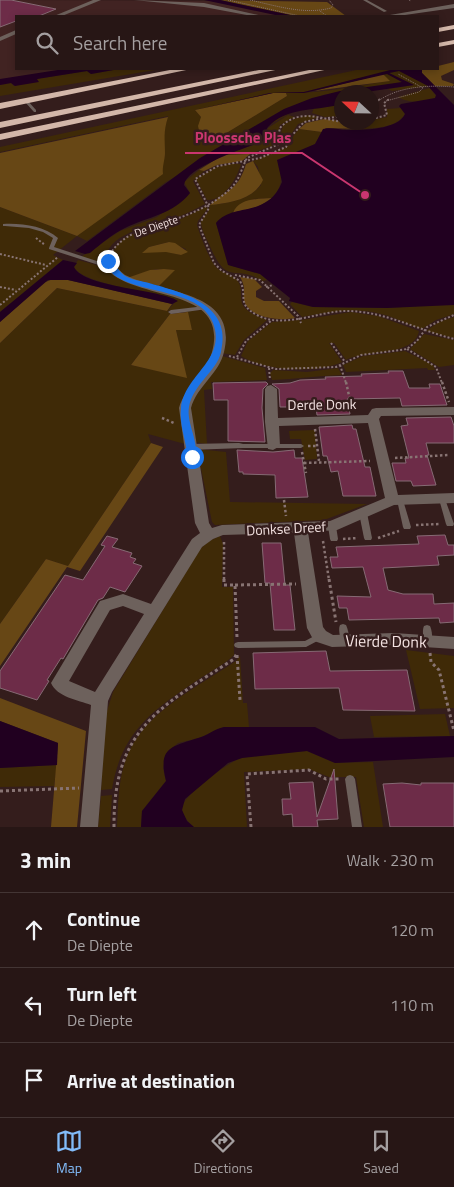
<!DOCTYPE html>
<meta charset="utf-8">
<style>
:root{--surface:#271615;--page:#332322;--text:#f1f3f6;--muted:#a49fa0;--line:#433534;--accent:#82bcfa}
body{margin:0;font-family:"Titillium Web",sans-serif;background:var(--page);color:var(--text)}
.compass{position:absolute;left:334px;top:85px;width:45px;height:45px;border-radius:50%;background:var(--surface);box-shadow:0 2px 8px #0003;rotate:292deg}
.stop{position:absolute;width:15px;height:15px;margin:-11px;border:4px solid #1a73e8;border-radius:50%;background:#fff}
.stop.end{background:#1a73e8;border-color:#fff;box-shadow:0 1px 5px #0008}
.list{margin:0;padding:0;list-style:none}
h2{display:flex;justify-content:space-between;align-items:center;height:65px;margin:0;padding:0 20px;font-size:21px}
h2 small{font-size:16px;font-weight:400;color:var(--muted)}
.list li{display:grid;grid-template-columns:32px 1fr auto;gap:15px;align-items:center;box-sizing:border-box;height:75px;padding:0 20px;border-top:1px solid var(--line)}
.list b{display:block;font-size:19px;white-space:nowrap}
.list p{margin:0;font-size:16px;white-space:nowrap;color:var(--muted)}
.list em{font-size:16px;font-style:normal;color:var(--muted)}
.icon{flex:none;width:28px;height:28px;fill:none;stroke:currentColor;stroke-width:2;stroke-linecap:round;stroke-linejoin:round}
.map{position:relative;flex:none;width:454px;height:827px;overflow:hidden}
.search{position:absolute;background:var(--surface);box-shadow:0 2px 8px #0003;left:15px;right:15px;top:15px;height:55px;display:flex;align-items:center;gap:12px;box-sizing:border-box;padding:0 18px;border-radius:0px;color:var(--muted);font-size:19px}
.sheet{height:290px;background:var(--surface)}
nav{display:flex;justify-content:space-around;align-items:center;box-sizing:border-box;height:70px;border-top:1px solid var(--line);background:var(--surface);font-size:14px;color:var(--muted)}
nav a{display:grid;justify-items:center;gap:2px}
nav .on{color:var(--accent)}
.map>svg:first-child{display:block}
.built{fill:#412322}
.green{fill:#3f2a07;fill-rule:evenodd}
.forest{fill:#674715}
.water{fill:#210020}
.building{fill:#6d2c48;stroke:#866a74}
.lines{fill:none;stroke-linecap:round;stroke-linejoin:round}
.path-far3{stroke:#887473;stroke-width:1;stroke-dasharray:1 1;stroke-linecap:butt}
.path-far2{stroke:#887473;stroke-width:2;stroke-dasharray:2 2;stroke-linecap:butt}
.path-far1{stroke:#887473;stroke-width:2.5;stroke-dasharray:2.5 2.5;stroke-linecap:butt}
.path{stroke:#887473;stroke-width:3;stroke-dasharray:3 3;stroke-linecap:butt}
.service{fill:#6d615c;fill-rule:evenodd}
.pedestrian{fill:#6d615c;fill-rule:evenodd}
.minor{fill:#6d615c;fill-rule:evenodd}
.motorway{fill:#d3b7a9;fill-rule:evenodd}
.route{fill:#1a73e8}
.labels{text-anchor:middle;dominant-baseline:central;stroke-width:5;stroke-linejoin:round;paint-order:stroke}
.far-street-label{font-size:11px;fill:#f4e3e2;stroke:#341d1c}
.street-label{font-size:14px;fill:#f4e3e2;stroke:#341d1c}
.near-street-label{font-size:16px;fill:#f4e3e2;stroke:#341d1c}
.leader{fill:none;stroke:#ca366f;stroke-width:2}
.callout-dot{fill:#ca366f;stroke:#341d1c;stroke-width:2}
.callout-label{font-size:15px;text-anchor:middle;font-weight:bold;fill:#ca366f;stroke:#341d1c;stroke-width:5;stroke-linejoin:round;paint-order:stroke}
</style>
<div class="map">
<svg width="454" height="827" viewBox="0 0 454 827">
<rect width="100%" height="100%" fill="#341d1c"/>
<path class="built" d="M0,0L217,1L286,16H16V69H78L0,82Z"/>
<g class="green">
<path d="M119,69H161L0,96V85L11,83L14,86L36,79L87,71L91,74Z"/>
<path d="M361,69L395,70L304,92L270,93L195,110L201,117L210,143L282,99L287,96L286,93C320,94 355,86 389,81L383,74L387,73L403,83L323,95L166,182L87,241L77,236L53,255L63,260L0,312V207L77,236L162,164L165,155L163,133L168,116L0,152V147Z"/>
<path d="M398,71H401L428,86L392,91L388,89L414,85L389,73Z"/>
<path d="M430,88L437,97C428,104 407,103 398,97Z"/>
<path d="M341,104V116L325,117L312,113L314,108Z"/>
<path d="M401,108L405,114C397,128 375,128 361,129L356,123L372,122V120L387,117V109Z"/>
<path d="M288,115L295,117L280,125L277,134L281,140L279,143L250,154L223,155L263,141L268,128Z"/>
<path d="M309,115L319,117L298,124L290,136L283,139L281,133L283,125L294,119Z"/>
<path d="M299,129L322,132L315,144L278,164C283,179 282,187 272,198L253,199L216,223L229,265L260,274L267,280L263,281C234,263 228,289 209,244C205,236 201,229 201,221L208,212L210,205C229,203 248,200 261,185L258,167L253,161L287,147L289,141Z"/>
<path d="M230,164H241C237,178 224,201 207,200L196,179L214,168Z"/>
<path d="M199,170L204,171L193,181L205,204C194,210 184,215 172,219C152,226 100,234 107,264L81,257L120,231L157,217L188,195L190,193L184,182Z"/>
<path d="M205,207L208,208L198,221L197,225C200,235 210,262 217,268C223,274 232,274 237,280C245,290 237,301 246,309C252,315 260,317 267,320L244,340L235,355L221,353L220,324L187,295L159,286L174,270L156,269L127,278L114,266L111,258C117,230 154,229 176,221C186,217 195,212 205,207ZM169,242L186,249L181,255L149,247Z"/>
<path d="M78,260L104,267L201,307L168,311L170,314L131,365L186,377L176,330H192L186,311L205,310L211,317L217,341L208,364L184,398L185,444L148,434L151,443L68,566L46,559L0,624V343L57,288L167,311L177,300C158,292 83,285 74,267Z"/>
<path d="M292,302L313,307L387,308L447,304L454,305V314L436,320L422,329C408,325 395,317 381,314C354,307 329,312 302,317L290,304Z"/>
<path d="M351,312L378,316L419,331C414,357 366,349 346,360L334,343H329L342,362C317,374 264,371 241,356L248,341L272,322L299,320L302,323L301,320Z"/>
<path d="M454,317V338L426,331L439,322Z"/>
<path d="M424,334L454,340V365L439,367L410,349Z"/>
<path d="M405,351L433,365L435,370H428L427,368L346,372L343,365L363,356Z"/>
<path d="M222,356L265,368L267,380L211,382L212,389L204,390L207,444L194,442L190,399Z"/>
<path d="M338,368L342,375C316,376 296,379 272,380L270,373L273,370L307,372Z"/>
<path d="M315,430L317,459L305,460L301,439H290L289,431Z"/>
<path d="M197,449L226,452L230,502L367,504L324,520L215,525L212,522Z"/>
<path d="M220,536L223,544L222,587H233L234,655C225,664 213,670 202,677C155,709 122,729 112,789L101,790L106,714L113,692L200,549L209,541Z"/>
<path d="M406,650L454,656V708L420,709Z"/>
<path d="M240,656L243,703H247L249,727H224L199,738L178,743L167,753L163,768L166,781L142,811L141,827H117C118,805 118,783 125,762C140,714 196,688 236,661Z"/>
<path d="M445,714L450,736L374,737L370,716Z"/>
<path d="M307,751L335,763L373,762L383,827H364L356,777H329L309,769L244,772L247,827H194C188,822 182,815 182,808C183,795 229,761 242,758C263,753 286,753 307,751Z"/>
<path d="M57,765L54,786L0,787V768Z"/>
<path d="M112,795L110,827H98L101,796Z"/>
</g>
<g class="forest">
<path d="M220,0L327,2L346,16H295Z"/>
<path d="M454,62V70L441,76L442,80L454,84L453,86H435L422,73V70L438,69V66Z"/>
<path d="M383,74L390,81L314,91Z"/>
<path d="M273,93H286L287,96L210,143H202L198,126L201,117L195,110Z"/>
<path d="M168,117C163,133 165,138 165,153C165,160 162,166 163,174L77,236L0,207V153Z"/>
<path d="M324,119L356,123L361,129L326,128L322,132L299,129L306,123Z"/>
<path d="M250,154L242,161L217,165L204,171L199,170L223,155Z"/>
<path d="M253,161L263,180C254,200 229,203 210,205C228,188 238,191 246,164Z"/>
<path d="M272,198L258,207L233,213C239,198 258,199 272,198Z"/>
<path d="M169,242L175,243L188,252L181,255L166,252L142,253L149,247Z"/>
<path d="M164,269L175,270L159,286L127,278L150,270Z"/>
<path d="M240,277L254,279L262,287L256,291V297L264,301H279L295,318C282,321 252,319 245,303C241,293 248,291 240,277Z"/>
<path d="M53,279L68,280L172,304L167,311L57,288L0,343V322L43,283Z"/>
<path d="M188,312L192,330H176L187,378L131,365L170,314Z"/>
<path d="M151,443L163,447L80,571L67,567L0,666V624L46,559L68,566Z"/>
<path d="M0,698L86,731L77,827H51L58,743L0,721Z"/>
</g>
<g class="water">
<path d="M204,0H220L295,16H280Z"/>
<path d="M64,69H119L91,74L87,71L37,79L39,82L15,86L11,83L0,85V79Z"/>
<path d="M394,69H427L422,70V73L454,105V305L387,308L313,307L289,301L290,298L260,274L228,265L216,223C233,202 267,219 282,182L277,160L315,144L323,129C331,127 339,130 347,130C362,130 398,130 405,114L399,106L401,104L435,98L436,95L428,86L399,71L389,73L414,85L366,92H342L341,104L338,105C314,111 287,107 268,127C264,132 267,136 263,141C247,148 187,166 184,185L190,193C174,214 147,217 125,228C112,234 101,244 90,253L85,254L75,251L200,158L284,109L312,98L340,91L402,82L387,74L304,93H273L195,110L270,93L304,92Z"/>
<path d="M63,260L77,263L74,267C84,288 161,289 178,301L172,304L68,280H48L0,322V312Z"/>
<path d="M0,721L58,743L57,765L0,768Z"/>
<path d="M224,727H315L339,739L454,736V757L335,763L307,751L242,758L228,763L185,799L182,810L187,821L194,827H141L142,811L166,781C158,748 170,747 198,738C207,736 214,729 224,727Z"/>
</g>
<g class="building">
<path d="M0,0H11L56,9L39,16H16V21L0,27Z"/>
<path d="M388,371H403L409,388H430L429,384H440L447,405L402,406L400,398L347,399L350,414L317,415L316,407H280L279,389L272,384L290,383L300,380L326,379L325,377L362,376L361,374L389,373Z"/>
<path d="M266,382L268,384L263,389L262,408L265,442L228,441V400H214L213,383Z"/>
<path d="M451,417L454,426V443H426L429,455H427L436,485L413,486L411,481H396L392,463H406L405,458H409L401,426L408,425L406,418Z"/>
<path d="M352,425L353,429H356L365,467H370L376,496H343L338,471L331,472L327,456H323L319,427Z"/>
<path d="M237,450L273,452L294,450L295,458H302L308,497L276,498L275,475L243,474V472H239Z"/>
<path d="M445,535L448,545H454V555L437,556L439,565L383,568L388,590L403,594H433L434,604L454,603V622L440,623L439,618L349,620L347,608H339L337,596L371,597L363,567L332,568L330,557H338L336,547L419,544L417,536Z"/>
<path d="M107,536L118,539L112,547L132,553L130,557L136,559L133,563L142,566L125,592L110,587L103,598L98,600L63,659L61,658L47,680L49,681L37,700L0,688V671L65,575L83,580L105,546L101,545Z"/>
<path d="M262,543H281L285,585H290L295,630H274L270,583H265Z"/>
<path d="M326,651L330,671L407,670L415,711L343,710L339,688L255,689L253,653Z"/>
<path d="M334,769L338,819L317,820L318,827H293L292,814L283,815L282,799H291L289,783L313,782L317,817Z"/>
<path d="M402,783L421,785V783H454V827H390L383,784Z"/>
</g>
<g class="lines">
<g class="path-far3">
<path d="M228,0L300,16"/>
<path d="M250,0C277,6 304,15 331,8L333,5L329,0"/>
<path d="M409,0L411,1"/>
<path d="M320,11L327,16"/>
<path d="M378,101C400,86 428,85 454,87"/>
<path d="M386,101L419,92L423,88L398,74"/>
</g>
<g class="path-far2">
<path d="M372,105L380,99"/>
<path d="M328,118L342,116"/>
<path d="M372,119L387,115L384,103L389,99"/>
<path d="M342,122C319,118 297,108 279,129L282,139L288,143L286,147L260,158L218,166L195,179L209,208L199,225L214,263L222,271L240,281C248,296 236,304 257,315C283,329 317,312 344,311C382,310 418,330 454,339"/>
<path d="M36,238L45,245"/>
<path d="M0,254L46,265"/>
<path d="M108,258C121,232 147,229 173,220C194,213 217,203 233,186C240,178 242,167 247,158L288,140L304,122L323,118"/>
<path d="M235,275L260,280L298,316L301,323"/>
<path d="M0,287L16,290"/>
<path d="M266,287L273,285"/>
<path d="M0,305L58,257"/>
<path d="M331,343L345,362"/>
<path d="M407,349L436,367L442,383"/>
<path d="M229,356L276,369L336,367L361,355L407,349L417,341L427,327L454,315"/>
<path d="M237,357L246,341L272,320"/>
<path d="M340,365L346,383"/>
<path d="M269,368L270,380"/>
</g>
<g class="path-far1">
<path d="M346,382L352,409"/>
<path d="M442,382L449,402"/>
<path d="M162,418L174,423"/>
<path d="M315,429L319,461"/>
<path d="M308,446H317"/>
<path d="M302,452L306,473"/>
<path d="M395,458L449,455"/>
<path d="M304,463L370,461"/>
<path d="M284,500L286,516"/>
<path d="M416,525L440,524"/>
<path d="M378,538L399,531"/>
<path d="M343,539L358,538"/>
<path d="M323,541L329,580"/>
<path d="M224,542V580"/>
</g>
<g class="path">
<path d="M224,579V585H235L237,638"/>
<path d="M329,579L336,622"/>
<path d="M235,585L296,584"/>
<path d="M430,653L431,662L439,670L454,731"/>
<path d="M237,655L240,700"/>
<path d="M0,791L79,788"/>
<path d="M114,827C113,729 160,707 234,659L237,653"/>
<path d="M251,827L247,774L309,770L326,779H340"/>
</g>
<g class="service">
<path d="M363,0H367L387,11L384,12Z"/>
<path d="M25,100H27L36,110V112H34L25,102Z"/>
<path d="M3,224C22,223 44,226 58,238L54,247L112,266L113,267L112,268H108L49,249V248L53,238L43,232L29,228L5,226H3Z"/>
<path d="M205,306L208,308L207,309L171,314L168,312L171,310Z"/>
<path d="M237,444H301L304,446L301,448H239L236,446Z"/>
<path d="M440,497H444L445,499L454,524L453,526H447L446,524L439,499Z"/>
<path d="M398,498H402L403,500L411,527L410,529H404L403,527L397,500Z"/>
<path d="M361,511H365L367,513L372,538L371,540H365L364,538L359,513Z"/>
<path d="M332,523L335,524L336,526L338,539L337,541H331L330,539L328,526L329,524Z"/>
<path d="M343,624L346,625C348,629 350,638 348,642L345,643L342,642C340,638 338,629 340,625Z"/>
<path d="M427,625L430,626C432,630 433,639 431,643L428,644L425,643C423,639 422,630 424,626Z"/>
<path d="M320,633L323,634L324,636L323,638L306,647L238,648L235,647L234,645L235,643L238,642L305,641Z"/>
<path d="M350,775L353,776L355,779L362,827H352L345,779L347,776Z"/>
</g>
<path class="pedestrian" d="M239,443L243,444L244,446L243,448L190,450L185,447L190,444Z"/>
<g class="minor">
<path d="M93,0H101L62,16H54Z"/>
<path d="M134,0L204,3L263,16H252L204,7Z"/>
<path d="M454,4V8L398,16H384Z"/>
<path d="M16,30V34L0,41V37Z"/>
<path d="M110,264C116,266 120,271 125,275C131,278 137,280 143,282C180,294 237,298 224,352C219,374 197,386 191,408L209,523L212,528L222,525L330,521L385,498L368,423L279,426L280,446L273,450L268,449L265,422V389L267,386L271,385L277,389L278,418L368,415L372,409L376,408L454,407V415L381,416L379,419L398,495L454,493V503L394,505L337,530L308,532L323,627L326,631L333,635L394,633L454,637V649L394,645L332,647L314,641L307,628L294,533L223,535L213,539L202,547L112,692L108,701L98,827H80L91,705C78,700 57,697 51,683L100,601L123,594L151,604L192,539L200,533L195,523L179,408C185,386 207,373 212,352C230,284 133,303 105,267ZM123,606L144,614L95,692L69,681L110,610Z"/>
</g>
<g class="motorway">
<path d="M454,25V29L438,32V28Z"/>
<path d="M454,40V44L438,47V43Z"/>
<path d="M175,69H191L0,109V103Z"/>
<path d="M264,69H280L0,128V122Z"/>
<path d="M314,69H329L0,140V134Z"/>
</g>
</g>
<path class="route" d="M108,259C115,263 119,273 127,277C133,280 142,281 149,283C183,293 233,304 221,352C217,371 193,384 189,407C186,423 200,443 195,459L188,457C186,442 179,423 181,408C184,375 227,360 213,323C198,282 114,298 105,261Z"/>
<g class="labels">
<g class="far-street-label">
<text transform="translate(156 226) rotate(-19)">De Diepte</text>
</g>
<g class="street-label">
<text transform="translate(322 404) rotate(-1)">Derde Donk</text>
<text transform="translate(286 528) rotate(-3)">Donkse Dreef</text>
</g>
<g class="near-street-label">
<text transform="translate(386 641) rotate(1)">Vierde Donk</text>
</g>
</g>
<path class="leader" d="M365 195L302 153H185"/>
<circle class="callout-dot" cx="365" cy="195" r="5"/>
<g class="callout-label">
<text x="243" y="143">Ploossche Plas</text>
</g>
</svg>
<svg class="compass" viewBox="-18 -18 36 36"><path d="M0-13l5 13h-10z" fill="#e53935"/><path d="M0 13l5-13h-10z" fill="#a49fa0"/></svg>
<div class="stop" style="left:192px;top:457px"></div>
<div class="stop end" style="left:108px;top:261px"></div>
<div class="search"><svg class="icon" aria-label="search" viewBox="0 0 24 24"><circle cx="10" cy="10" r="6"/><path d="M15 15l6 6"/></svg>Search here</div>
</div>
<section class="sheet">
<h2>3 min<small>Walk · 230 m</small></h2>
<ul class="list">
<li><svg class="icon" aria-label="ahead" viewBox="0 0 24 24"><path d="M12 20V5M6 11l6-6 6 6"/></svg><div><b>Continue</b><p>De Diepte</p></div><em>120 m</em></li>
<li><svg class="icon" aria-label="left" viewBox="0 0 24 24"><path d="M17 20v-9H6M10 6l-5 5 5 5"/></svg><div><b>Turn left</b><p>De Diepte</p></div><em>110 m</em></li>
<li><svg class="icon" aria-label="arrive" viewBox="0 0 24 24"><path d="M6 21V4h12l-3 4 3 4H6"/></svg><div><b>Arrive at destination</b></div></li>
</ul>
</section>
<nav>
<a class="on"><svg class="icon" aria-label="map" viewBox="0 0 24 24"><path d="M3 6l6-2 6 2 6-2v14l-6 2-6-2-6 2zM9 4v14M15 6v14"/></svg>Map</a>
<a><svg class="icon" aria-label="directions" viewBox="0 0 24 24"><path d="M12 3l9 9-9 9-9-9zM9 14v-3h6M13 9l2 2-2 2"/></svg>Directions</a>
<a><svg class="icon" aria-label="saved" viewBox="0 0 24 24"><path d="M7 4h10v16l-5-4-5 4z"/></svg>Saved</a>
</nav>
